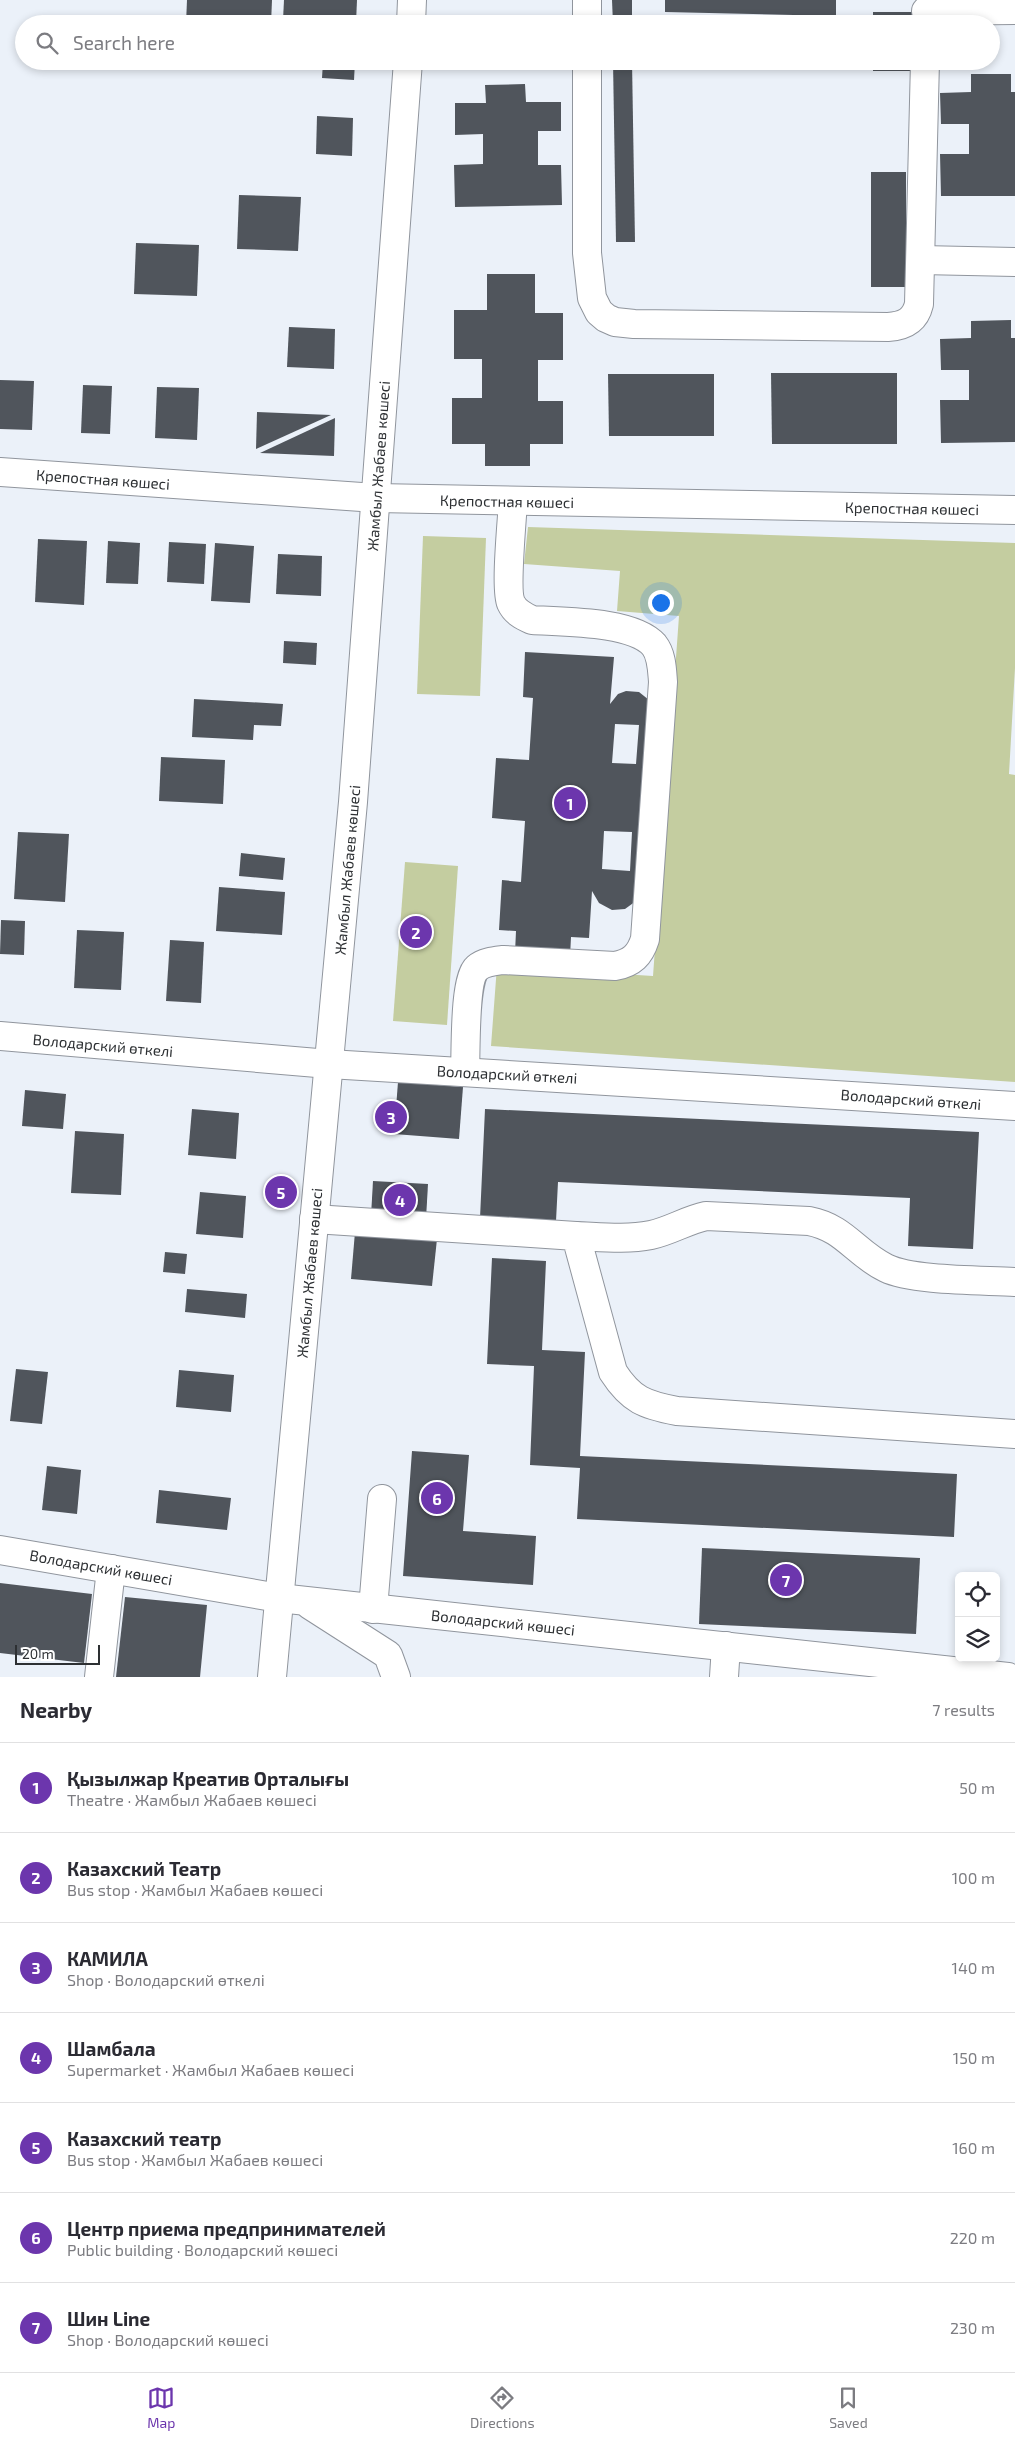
<!DOCTYPE html>
<meta charset="utf-8">
<style>
:root{--surface:#fff;--page:#f7f7f7;--text:#2b2b33;--muted:#7c7c81;--line:#e1e1e2;--accent:#6c36ad}
body{margin:0;font-family:"Exo 2",sans-serif;background:var(--page);color:var(--text)}
.controls{position:absolute;right:15px;bottom:15px;display:grid;overflow:hidden;border-radius:8px;box-shadow:0 2px 8px #0003}
.controls button{width:45px;height:45px;display:grid;place-items:center;padding:0;border:0;border-bottom:1px solid var(--line);background:var(--surface);color:var(--text);font:25px sans-serif}
.scale{position:absolute;left:15px;bottom:12px;width:85px;box-sizing:border-box;padding-left:5px;border:2px solid #2d3033;border-top:0;font-size:14px;line-height:18px;white-space:nowrap;color:#2d3033;-webkit-text-stroke:4px #fff;paint-order:stroke}
.you{position:absolute;left:660px;top:602px;width:18px;height:18px;margin:-12px;border:4px solid #fff;border-radius:50%;background:#1a73e8;box-shadow:0 0 0 8px #1a73e833}
.badge{display:grid;place-items:center;width:32px;height:32px;border-radius:50%;background:var(--accent);color:#fff;font-size:16px;font-weight:700}
.pin{position:absolute;translate:-50% -50%;border:2px solid #fff;box-shadow:0 1px 5px #0006}
.list{margin:0;padding:0;list-style:none}
h2{display:flex;justify-content:space-between;align-items:center;height:65px;margin:0;padding:0 20px;font-size:21px}
h2 small{font-size:16px;font-weight:400;color:var(--muted)}
.list li{display:grid;grid-template-columns:32px 1fr auto;gap:15px;align-items:center;box-sizing:border-box;height:90px;padding:0 20px;border-top:1px solid var(--line)}
.list b{display:block;font-size:19px;white-space:nowrap}
.list p{margin:0;font-size:16px;white-space:nowrap;color:var(--muted)}
.list em{font-size:16px;font-style:normal;color:var(--muted)}
.icon{flex:none;width:28px;height:28px;fill:none;stroke:currentColor;stroke-width:2;stroke-linecap:round;stroke-linejoin:round}
.map{position:relative;flex:none;width:1015px;height:1677px;overflow:hidden}
.search{position:absolute;background:var(--surface);box-shadow:0 2px 8px #0003;left:15px;right:15px;top:15px;height:55px;display:flex;align-items:center;gap:12px;box-sizing:border-box;padding:0 18px;border-radius:28px;color:var(--muted);font-size:19px}
.sheet{height:695px;background:var(--surface)}
nav{display:flex;justify-content:space-around;align-items:center;box-sizing:border-box;height:70px;border-top:1px solid var(--line);background:var(--surface);font-size:14px;color:var(--muted)}
nav a{display:grid;justify-items:center;gap:2px}
nav .on{color:var(--accent)}
.map>svg:first-child{display:block}
.green{fill:#c4cda0}
.building{fill:#50555c;fill-rule:evenodd}
.lines{fill:none;stroke-linecap:round;stroke-linejoin:round}
.minor-casing{stroke:#90959d;stroke-width:30}
.major-casing{stroke:#90959d;stroke-width:30}
.minor{stroke:#fff;stroke-width:28}
.major{stroke:#fff;stroke-width:28}
.labels{text-anchor:middle;dominant-baseline:central;stroke-width:5;stroke-linejoin:round;paint-order:stroke}
.street-label{font-size:15px;fill:#2d3033;stroke:#fff}
</style>
<div class="map">
<svg width="1015" height="1677" viewBox="0 0 1015 1677">
<rect width="100%" height="100%" fill="#ebf1f9"/>
<g class="green">
<path d="M528,527L1015,543V668L1009,774L1015,775V1082L491,1046L497,966L653,976L679,616L617,611L620,571L524,564Z"/>
<path d="M423,536L486,538L480,696L417,694Z"/>
<path d="M405,862L458,866L447,1025L393,1021Z"/>
</g>
<g class="building">
<path d="M187,0H272L271,24H186Z"/>
<path d="M284,0H357L356,23L283,20Z"/>
<path d="M612,0H632V24H613Z"/>
<path d="M665,0H836V16L665,12Z"/>
<rect x="873" y="12" width="39" height="12"/>
<path d="M323,61H355L354,80L322,78Z"/>
<path d="M613,61H632L635,242H616Z"/>
<rect x="873" y="61" width="39" height="10"/>
<path d="M971,74H1011V92H1015V196H941L940,154H969V124H941L940,93L971,92Z"/>
<path d="M525,84L526,102H561V131H538V165H561L562,205L455,207L454,165L483,164V134L455,135V103H486L485,85Z"/>
<path d="M317,116L353,118L352,156L316,154Z"/>
<rect x="871" y="172" width="35" height="115"/>
<path d="M239,195L301,197L298,251L237,249Z"/>
<path d="M136,243L199,245L197,296L134,294Z"/>
<path d="M487,274H535V313H563V360H538V401H563V444H530V466H485V444H452V398H482V359H454V310H487Z"/>
<path d="M1011,320V338H1015V442L941,443L940,400H969V370H941L940,339L971,338V321Z"/>
<path d="M289,327L335,329L334,369L287,367Z"/>
<path d="M771,373H897V444H772Z"/>
<path d="M608,374H714V436H609Z"/>
<path d="M0,380L34,381L32,430L0,429Z"/>
<path d="M83,385L112,386L110,434L81,433Z"/>
<path d="M157,387L199,388L197,440L155,438Z"/>
<path d="M257,412L331,415L256,449Z"/>
<path d="M335,418L334,456L260,453Z"/>
<path d="M38,539L87,541L84,605L35,602Z"/>
<path d="M108,541L140,543L138,584L106,583Z"/>
<path d="M169,542L206,544L204,584L167,582Z"/>
<path d="M215,543L254,546L250,603L211,601Z"/>
<path d="M278,554L322,556L321,596L276,594Z"/>
<path d="M284,641L317,643L316,665L283,663Z"/>
<path d="M525,652L614,657L610,704L618,694L626,691L639,692L649,700L636,901L625,909L612,910L599,903L592,891L589,938L571,937L570,957L515,953L516,931L499,930L502,880L521,882L525,821L492,818L496,758L529,760L533,698L523,697ZM615,724L639,725L636,764L612,763ZM604,831L632,832L630,871L602,869Z"/>
<path d="M194,699L283,704L281,726L254,725L253,740L192,737Z"/>
<path d="M161,757L225,760L223,804L159,801Z"/>
<path d="M18,832L69,834L65,902L14,899Z"/>
<path d="M241,853L285,858L283,880L239,876Z"/>
<path d="M219,887L285,892L282,935L216,931Z"/>
<path d="M1,920L25,921L24,955L0,954Z"/>
<path d="M77,930L124,932L121,990L74,988Z"/>
<path d="M170,940L204,942L201,1003L166,1001Z"/>
<path d="M398,1082L463,1087L459,1139L394,1134Z"/>
<path d="M25,1090L66,1094L63,1129L22,1126Z"/>
<path d="M192,1109L239,1113L236,1159L188,1155Z"/>
<path d="M485,1109L979,1132L973,1249L908,1246L910,1198L558,1182L556,1221L480,1218Z"/>
<path d="M75,1131L124,1134L121,1195L71,1193Z"/>
<path d="M373,1181L428,1184L426,1219L371,1216Z"/>
<path d="M200,1192L246,1196L243,1238L196,1234Z"/>
<path d="M355,1232L437,1239L432,1286L351,1279Z"/>
<path d="M165,1252L187,1254L185,1274L163,1272Z"/>
<path d="M492,1258L546,1261L542,1350L585,1352L580,1456L957,1474L954,1537L577,1519L580,1468L530,1465L534,1366L487,1364Z"/>
<path d="M187,1289L247,1294L245,1318L185,1312Z"/>
<path d="M16,1369L48,1372L42,1424L10,1421Z"/>
<path d="M179,1370L234,1375L231,1412L176,1407Z"/>
<path d="M412,1451L469,1455L463,1531L536,1536L533,1585L403,1576Z"/>
<path d="M47,1466L81,1470L77,1514L42,1510Z"/>
<path d="M159,1490L231,1498L227,1530L156,1523Z"/>
<path d="M702,1548L920,1558L916,1634L699,1624Z"/>
<path d="M0,1583L92,1594L84,1663L0,1653Z"/>
<path d="M125,1597L207,1605L200,1677H116Z"/>
</g>
<g class="lines">
<g class="minor-casing">
<g id="minor">
<path d="M587,0V24"/>
<path d="M926,11L1015,10"/>
<path d="M587,61V253L592,298L599,312L606,318L615,322L634,324L888,327C904,326 915,321 919,304L925,61"/>
<path d="M921,260L1015,262"/>
<path d="M0,472L376,498L1015,510"/>
<path d="M0,1036L329,1064L1015,1106"/>
<path d="M465,1072C466,1052 464,979 477,968C484,962 495,961 503,960L615,966C632,963 640,955 645,939L663,682C662,670 662,655 654,645C633,621 564,622 532,620C523,616 515,612 511,603C505,589 512,521 513,501"/>
<path d="M314,1219L576,1236L613,1372C631,1400 645,1405 677,1411L1015,1434"/>
<path d="M576,1236C601,1237 626,1240 651,1235C670,1231 687,1220 706,1216L809,1221C845,1228 855,1253 886,1268C912,1281 983,1280 1015,1282"/>
<path d="M0,1550L279,1598L1008,1677"/>
<path d="M310,1605L388,1655L396,1677"/>
<path d="M373,1609L382,1499"/>
<path d="M99,1677L111,1569"/>
<path d="M724,1677L726,1646"/>
</g>
</g>
<g class="major-casing">
<g id="major">
<path d="M411,24L412,0"/>
<path d="M272,1677L353,802L408,61"/>
</g>
</g>
<use href="#minor" class="minor"/>
<use href="#major" class="major"/>
</g>
<g class="labels">
<g class="street-label">
<text transform="translate(378 466) rotate(-86)">Жамбыл Жабаев көшесі</text>
<text transform="translate(103 479) rotate(4)">Крепостная көшесі</text>
<text transform="translate(507 501) rotate(1)">Крепостная көшесі</text>
<text transform="translate(912 508) rotate(1)">Крепостная көшесі</text>
<text transform="translate(347 870) rotate(-85)">Жамбыл Жабаев көшесі</text>
<text transform="translate(103 1045) rotate(5)">Володарский өткелі</text>
<text transform="translate(507 1074) rotate(3)">Володарский өткелі</text>
<text transform="translate(911 1099) rotate(4)">Володарский өткелі</text>
<text transform="translate(309 1273) rotate(-85)">Жамбыл Жабаев көшесі</text>
<text transform="translate(101 1567) rotate(10)">Володарский көшесі</text>
<text transform="translate(503 1622) rotate(6)">Володарский көшесі</text>
</g>
</g>
</svg>
<div class="controls">
<button><svg class="icon" aria-label="locate" viewBox="0 0 24 24"><circle cx="12" cy="12" r="6"/><path d="M12 2v4M12 18v4M2 12h4M18 12h4"/></svg></button>
<button><svg class="icon" aria-label="layers" viewBox="0 0 24 24"><path d="M12 4l9 5-9 5-9-5zM3 14l9 5 9-5"/></svg></button>
</div>
<div class="scale">20 m</div>
<div class="you"></div>
<div class="pin badge" style="left:570px;top:803px">1</div>
<div class="pin badge" style="left:416px;top:932px">2</div>
<div class="pin badge" style="left:391px;top:1117px">3</div>
<div class="pin badge" style="left:400px;top:1200px">4</div>
<div class="pin badge" style="left:281px;top:1192px">5</div>
<div class="pin badge" style="left:437px;top:1498px">6</div>
<div class="pin badge" style="left:786px;top:1580px">7</div>
<div class="search"><svg class="icon" aria-label="search" viewBox="0 0 24 24"><circle cx="10" cy="10" r="6"/><path d="M15 15l6 6"/></svg>Search here</div>
</div>
<section class="sheet">
<h2>Nearby<small>7 results</small></h2>
<ul class="list">
<li><span class="badge">1</span><div><b>Қызылжар Креатив Орталығы</b><p>Theatre · Жамбыл Жабаев көшесі</p></div><em>50 m</em></li>
<li><span class="badge">2</span><div><b>Казахский Театр</b><p>Bus stop · Жамбыл Жабаев көшесі</p></div><em>100 m</em></li>
<li><span class="badge">3</span><div><b>КАМИЛА</b><p>Shop · Володарский өткелі</p></div><em>140 m</em></li>
<li><span class="badge">4</span><div><b>Шамбала</b><p>Supermarket · Жамбыл Жабаев көшесі</p></div><em>150 m</em></li>
<li><span class="badge">5</span><div><b>Казахский театр</b><p>Bus stop · Жамбыл Жабаев көшесі</p></div><em>160 m</em></li>
<li><span class="badge">6</span><div><b>Центр приема предпринимателей</b><p>Public building · Володарский көшесі</p></div><em>220 m</em></li>
<li><span class="badge">7</span><div><b>Шин Line</b><p>Shop · Володарский көшесі</p></div><em>230 m</em></li>
</ul>
</section>
<nav>
<a class="on"><svg class="icon" aria-label="map" viewBox="0 0 24 24"><path d="M3 6l6-2 6 2 6-2v14l-6 2-6-2-6 2zM9 4v14M15 6v14"/></svg>Map</a>
<a><svg class="icon" aria-label="directions" viewBox="0 0 24 24"><path d="M12 3l9 9-9 9-9-9zM9 14v-3h6M13 9l2 2-2 2"/></svg>Directions</a>
<a><svg class="icon" aria-label="saved" viewBox="0 0 24 24"><path d="M7 4h10v16l-5-4-5 4z"/></svg>Saved</a>
</nav>
